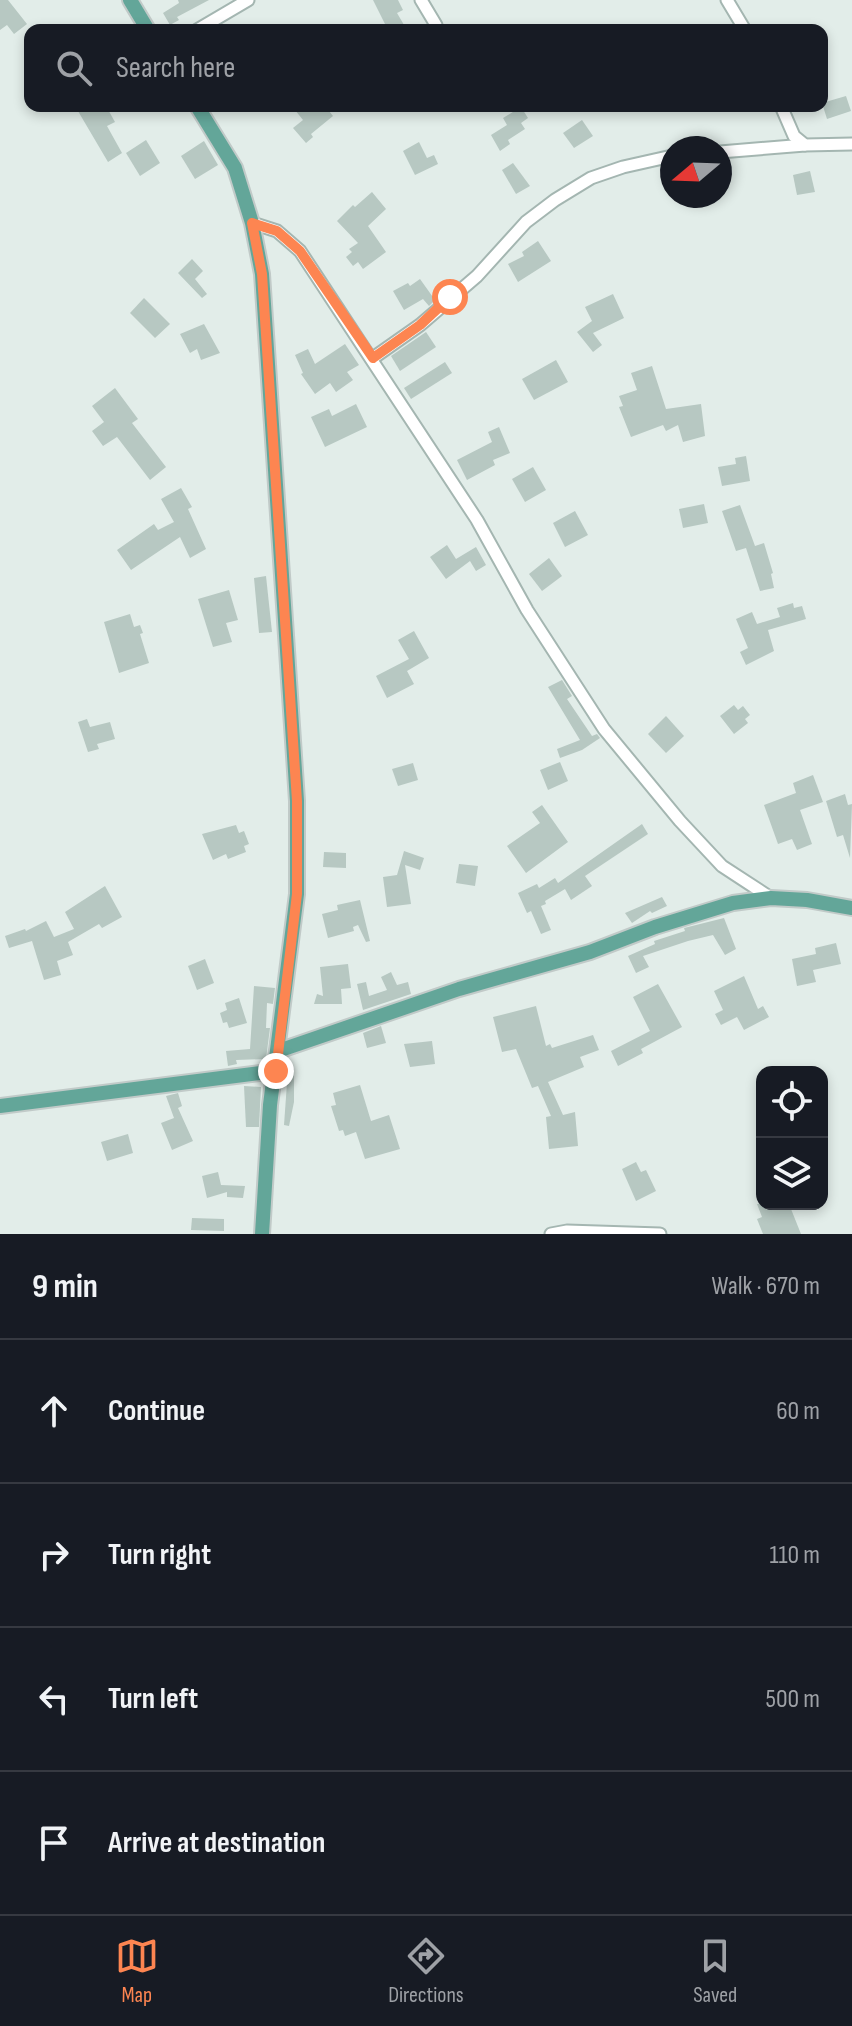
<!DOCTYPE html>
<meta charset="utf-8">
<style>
:root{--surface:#171b24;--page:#242831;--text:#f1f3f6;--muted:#9ea1a6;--line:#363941;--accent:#fd8551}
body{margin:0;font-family:"Sofia Sans Condensed",sans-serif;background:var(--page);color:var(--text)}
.controls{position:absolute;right:24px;bottom:24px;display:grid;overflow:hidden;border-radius:16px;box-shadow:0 4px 12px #0003}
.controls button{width:72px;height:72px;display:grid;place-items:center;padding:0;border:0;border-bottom:2px solid var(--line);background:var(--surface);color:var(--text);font:40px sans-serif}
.compass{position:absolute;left:660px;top:136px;width:72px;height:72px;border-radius:50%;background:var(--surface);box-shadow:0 4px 12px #0003;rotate:251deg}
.stop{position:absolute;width:24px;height:24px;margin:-18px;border:6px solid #fd8551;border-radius:50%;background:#fff}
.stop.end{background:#fd8551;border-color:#fff;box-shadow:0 2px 8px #0008}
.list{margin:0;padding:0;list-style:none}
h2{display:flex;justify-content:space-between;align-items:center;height:104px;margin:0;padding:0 32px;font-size:34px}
h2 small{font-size:26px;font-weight:400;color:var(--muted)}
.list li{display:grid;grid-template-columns:52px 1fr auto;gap:24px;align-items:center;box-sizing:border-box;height:144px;padding:0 32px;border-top:2px solid var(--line)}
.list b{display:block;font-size:30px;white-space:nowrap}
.list em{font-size:26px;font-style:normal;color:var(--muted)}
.icon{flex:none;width:44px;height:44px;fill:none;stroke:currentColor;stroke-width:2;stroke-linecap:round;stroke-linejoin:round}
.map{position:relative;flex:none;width:852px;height:1234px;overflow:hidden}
.search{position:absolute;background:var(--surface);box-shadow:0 4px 12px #0003;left:24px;right:24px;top:24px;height:88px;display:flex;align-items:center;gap:20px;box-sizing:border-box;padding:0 28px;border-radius:16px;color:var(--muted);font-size:30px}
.sheet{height:680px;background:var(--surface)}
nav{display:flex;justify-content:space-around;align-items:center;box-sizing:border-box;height:112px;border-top:2px solid var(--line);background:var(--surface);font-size:22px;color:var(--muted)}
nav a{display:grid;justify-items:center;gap:4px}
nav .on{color:var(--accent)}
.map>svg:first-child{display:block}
.building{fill:#b7c8c2}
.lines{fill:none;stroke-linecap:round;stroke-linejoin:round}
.minor-casing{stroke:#a4b6b1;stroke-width:15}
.major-casing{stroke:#c1cac8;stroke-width:18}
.minor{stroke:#fff;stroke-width:11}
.major{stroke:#63a699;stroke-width:14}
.route{stroke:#fd8551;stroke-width:10}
</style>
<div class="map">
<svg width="852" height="1234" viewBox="0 0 852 1234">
<rect width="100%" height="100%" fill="#e2ede9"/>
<g class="building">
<path d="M0,0H8L27,24L14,34L7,25L0,30Z"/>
<path d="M178,0H209L177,17L179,20L170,25L163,13L179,3Z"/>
<path d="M373,0H398L403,10L397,13L407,30H388Z"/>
<path d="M846,96L851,111L827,119L822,103Z"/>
<path d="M75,106H106L115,122L107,126L122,153L108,162Z"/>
<path d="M300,106H325L333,116L311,134L313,137L306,143L293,128L303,120L295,110Z"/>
<path d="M521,107L528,118L521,123L525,129L508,140L510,144L500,151L491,135L507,125L503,118Z"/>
<path d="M582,120L593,136L574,148L563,133Z"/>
<path d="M146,140L160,163L140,176L126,153Z"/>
<path d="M204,141L218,165L195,179L181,156Z"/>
<path d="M419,142L427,158L434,155L438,164L415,175L403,151Z"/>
<path d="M513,163L530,186L516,194L502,170Z"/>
<path d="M810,171L815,192L797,195L793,175Z"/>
<path d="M372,192L386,209L368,226L386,252L363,269L358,262L353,266L346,257L352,252L349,249L358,243L337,221L353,205L355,207Z"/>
<path d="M538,241L551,261L518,282L508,264L524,256L522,252Z"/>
<path d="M192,259L203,271L195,279L207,294L202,298L178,273Z"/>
<path d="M420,279L435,300L429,306L423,299L404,310L393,291L408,283L410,286Z"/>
<path d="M613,294L624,318L593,333L602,345L593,352L577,332L592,321L585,307Z"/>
<path d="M144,298L170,324L155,338L130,313Z"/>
<path d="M204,324L220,353L201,360L197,349L190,353L180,334Z"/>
<path d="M426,332L436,347L400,371L391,356Z"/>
<path d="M345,344L359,365L347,372L353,380L336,392L330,383L315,394L301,374L303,373L295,355L308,349L315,364Z"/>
<path d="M556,360L568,382L534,400L522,379Z"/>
<path d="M445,362L452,373L411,399L404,388Z"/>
<path d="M652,366L666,409L701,404L705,436L683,442L678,425L666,431L663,425L631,437L619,407L623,406L619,396L637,390L631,373Z"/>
<path d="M115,388L138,419L132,423L166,467L150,480L117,437L103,446L92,431L104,422L92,406Z"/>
<path d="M356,404L367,427L325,447L311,417L329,409L332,416Z"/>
<path d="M499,427L510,453L493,460L495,465L467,480L457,460L492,442L488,432Z"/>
<path d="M746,456L750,481L722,486L718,467L736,464L735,458Z"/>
<path d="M533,467L546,490L525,502L512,479Z"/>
<path d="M181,488L192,507L188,509L206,549L190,558L180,537L131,570L117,550L154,524L158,530L174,522L161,499Z"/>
<path d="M704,504L708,523L683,528L679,509Z"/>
<path d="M740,505L755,546L764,543L773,573L771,574L774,588L760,591L746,548L736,551L722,511Z"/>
<path d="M575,511L588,535L565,547L553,523Z"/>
<path d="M447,545L456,559L476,547L486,565L476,571L470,561L446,579L430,557Z"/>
<path d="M549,558L562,576L542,591L529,574Z"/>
<path d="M266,576L272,632L259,633L254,578Z"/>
<path d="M229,590L238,620L226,623L232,642L213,647L198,599Z"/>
<path d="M793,603L794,608L802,606L806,619L768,630L774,651L746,665L740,652L748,648L736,619L752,612L757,624L780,617L777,608Z"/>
<path d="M130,614L134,627L140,625L143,633L140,634L149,663L119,673L104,622Z"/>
<path d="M414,631L429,658L407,671L414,684L387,698L376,676L409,659L398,640Z"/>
<path d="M562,680L572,696L567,699L592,736L597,734L600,738L582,750L560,758L557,749L580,740L548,687Z"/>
<path d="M734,705L738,710L743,706L750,715L745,719L748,723L734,734L720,716Z"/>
<path d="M666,716L684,736L666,753L648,734Z"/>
<path d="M87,719L90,727L110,722L115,739L97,744L99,749L88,752L78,722Z"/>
<path d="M560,762L568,781L548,790L540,770Z"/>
<path d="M413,763L418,780L398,786L392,769Z"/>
<path d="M813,775L823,802L800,810L812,844L797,850L792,839L778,844L764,805L796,793L793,783Z"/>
<path d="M845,794L848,805L852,804L850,858L843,835L837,837L826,801Z"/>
<path d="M542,805L568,842L526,873L507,846L540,823L532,812Z"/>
<path d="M642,824L648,834L585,876L592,886L571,900L565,889L545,901L546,904L541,906L551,930L541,934L531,911L527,913L518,893L537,884L539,888L555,878L558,883Z"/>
<path d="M236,825L239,833L244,831L249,844L244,846L246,852L228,859L226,854L213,860L202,834Z"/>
<path d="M404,851L424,858L420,870L405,865L411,904L387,907L383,877L397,875Z"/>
<path d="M324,852L346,853V868L323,867Z"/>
<path d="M459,864L478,866L475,886L456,883Z"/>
<path d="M105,886L122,917L102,928L99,924L68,942L73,955L57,961L61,975L44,980L32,941L9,948L5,936L25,929L26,931L46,921L54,937L74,929L65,912Z"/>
<path d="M662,897L667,906L652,913L650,911L632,923L625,913Z"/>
<path d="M360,900L370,941L366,942L358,925L353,927L354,931L328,938L322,914L338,910L337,905Z"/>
<path d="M724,918L736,949L725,955L713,935L688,941L643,956L649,967L636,973L628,956L655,944L654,941L685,931L684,928Z"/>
<path d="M836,943L841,964L813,970L816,982L797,986L792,959L816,954L815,948Z"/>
<path d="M205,959L214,983L197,990L188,966Z"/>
<path d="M348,964L351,988L341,989L342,1004H314L317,994L323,996L320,967Z"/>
<path d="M391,972L397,985L408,982L411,994L363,1010L357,984L366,982L369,996L387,990L381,977Z"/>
<path d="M744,976L758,1009L763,1006L769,1017L744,1030L737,1017L721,1025L715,1014L723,1010L714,991Z"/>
<path d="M658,984L682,1027L641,1049L643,1053L618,1066L611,1051L650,1031L633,997Z"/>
<path d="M254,986L275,988L273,1004L267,1003L266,1028H270L266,1059L236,1060L237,1064L228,1066L226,1051L250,1049Z"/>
<path d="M239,998L247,1023L229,1028L227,1022L223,1023L220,1013L227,1010L225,1003Z"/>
<path d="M536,1006L546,1046L550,1044L552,1048L593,1035L599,1050L580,1057L584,1067L548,1082L563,1115L575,1112L578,1146L549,1149L546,1117L551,1116L538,1086L532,1088L516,1049L502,1052L493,1017Z"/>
<path d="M381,1026L386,1043L367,1048L363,1033Z"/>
<path d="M432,1041L435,1064L410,1067L404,1044Z"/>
<path d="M288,1069H294V1102L289,1126L284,1125Z"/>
<path d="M360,1085L371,1121L389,1115L400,1149L365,1159L356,1132L345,1136L343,1130L339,1131L331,1106L336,1105L333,1093Z"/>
<path d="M244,1086L261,1087L259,1127H246Z"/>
<path d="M178,1093L182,1106L178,1108L193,1141L172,1150L161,1123L174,1118L166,1096Z"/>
<path d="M128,1134L133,1153L107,1161L101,1142Z"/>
<path d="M636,1162L641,1172L646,1170L656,1191L636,1201L622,1169Z"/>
<path d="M218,1172L221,1185L245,1186L243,1198L227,1197V1192L207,1198L202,1176Z"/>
<path d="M757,1204H789L801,1234H763L757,1219L762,1217Z"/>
<path d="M192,1218L224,1219V1231L191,1230Z"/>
</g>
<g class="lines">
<g class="minor-casing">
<g id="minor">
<path d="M421,0L436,25"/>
<path d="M727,0L745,30"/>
<path d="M197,30L248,0"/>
<path d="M781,106L794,136L805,145L852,144"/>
<path d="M720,152L805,145"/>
<path d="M252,223L277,231L300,251L477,520L527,610L604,729L680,821L722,866L771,898"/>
<path d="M373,358L420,325L477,276L526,222L555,200L591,178L623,167L672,156"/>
<path d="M551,1234L567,1231L660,1234"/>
</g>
</g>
<g class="major-casing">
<g id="major">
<path d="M130,0L148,30"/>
<path d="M197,106L235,168L252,223L262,274L297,801V894L270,1105L262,1234"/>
<path d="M278,1051L459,989L590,952L655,927L733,903L771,898L807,900L852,908"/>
<path d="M0,1106L276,1071"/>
</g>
</g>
<use href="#minor" class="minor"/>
<use href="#major" class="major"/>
</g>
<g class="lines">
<path class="route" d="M276,1071L297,894V801L262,274L252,223L277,231L300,251L373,358L420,325L450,297"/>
</g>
</svg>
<div class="controls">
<button><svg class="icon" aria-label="locate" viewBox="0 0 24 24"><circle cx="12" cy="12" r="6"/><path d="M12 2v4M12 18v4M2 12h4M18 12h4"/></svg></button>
<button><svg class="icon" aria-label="layers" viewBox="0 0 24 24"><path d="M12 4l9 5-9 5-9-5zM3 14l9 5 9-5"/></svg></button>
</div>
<svg class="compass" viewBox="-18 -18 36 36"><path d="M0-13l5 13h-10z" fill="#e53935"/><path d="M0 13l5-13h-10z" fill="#9ea1a6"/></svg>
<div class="stop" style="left:450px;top:297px"></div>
<div class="stop end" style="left:276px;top:1071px"></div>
<div class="search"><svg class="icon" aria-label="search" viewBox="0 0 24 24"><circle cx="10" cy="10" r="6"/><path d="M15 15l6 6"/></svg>Search here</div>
</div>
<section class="sheet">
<h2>9 min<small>Walk · 670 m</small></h2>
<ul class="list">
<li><svg class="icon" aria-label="ahead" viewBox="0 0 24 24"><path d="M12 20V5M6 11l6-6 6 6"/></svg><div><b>Continue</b></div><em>60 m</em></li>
<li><svg class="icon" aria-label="right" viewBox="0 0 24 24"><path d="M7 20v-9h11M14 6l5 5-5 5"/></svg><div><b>Turn right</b></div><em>110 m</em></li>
<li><svg class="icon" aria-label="left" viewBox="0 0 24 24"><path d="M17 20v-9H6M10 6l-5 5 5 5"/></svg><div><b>Turn left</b></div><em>500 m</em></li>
<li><svg class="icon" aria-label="arrive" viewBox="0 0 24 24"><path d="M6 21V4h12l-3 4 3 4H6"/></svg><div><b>Arrive at destination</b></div></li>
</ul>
</section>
<nav>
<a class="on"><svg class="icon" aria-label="map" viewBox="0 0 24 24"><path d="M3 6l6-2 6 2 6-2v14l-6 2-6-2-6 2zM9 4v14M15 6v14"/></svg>Map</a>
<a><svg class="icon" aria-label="directions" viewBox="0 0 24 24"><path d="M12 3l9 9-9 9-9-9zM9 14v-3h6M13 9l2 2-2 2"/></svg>Directions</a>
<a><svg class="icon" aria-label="saved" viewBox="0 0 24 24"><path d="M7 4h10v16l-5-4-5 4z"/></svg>Saved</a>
</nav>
